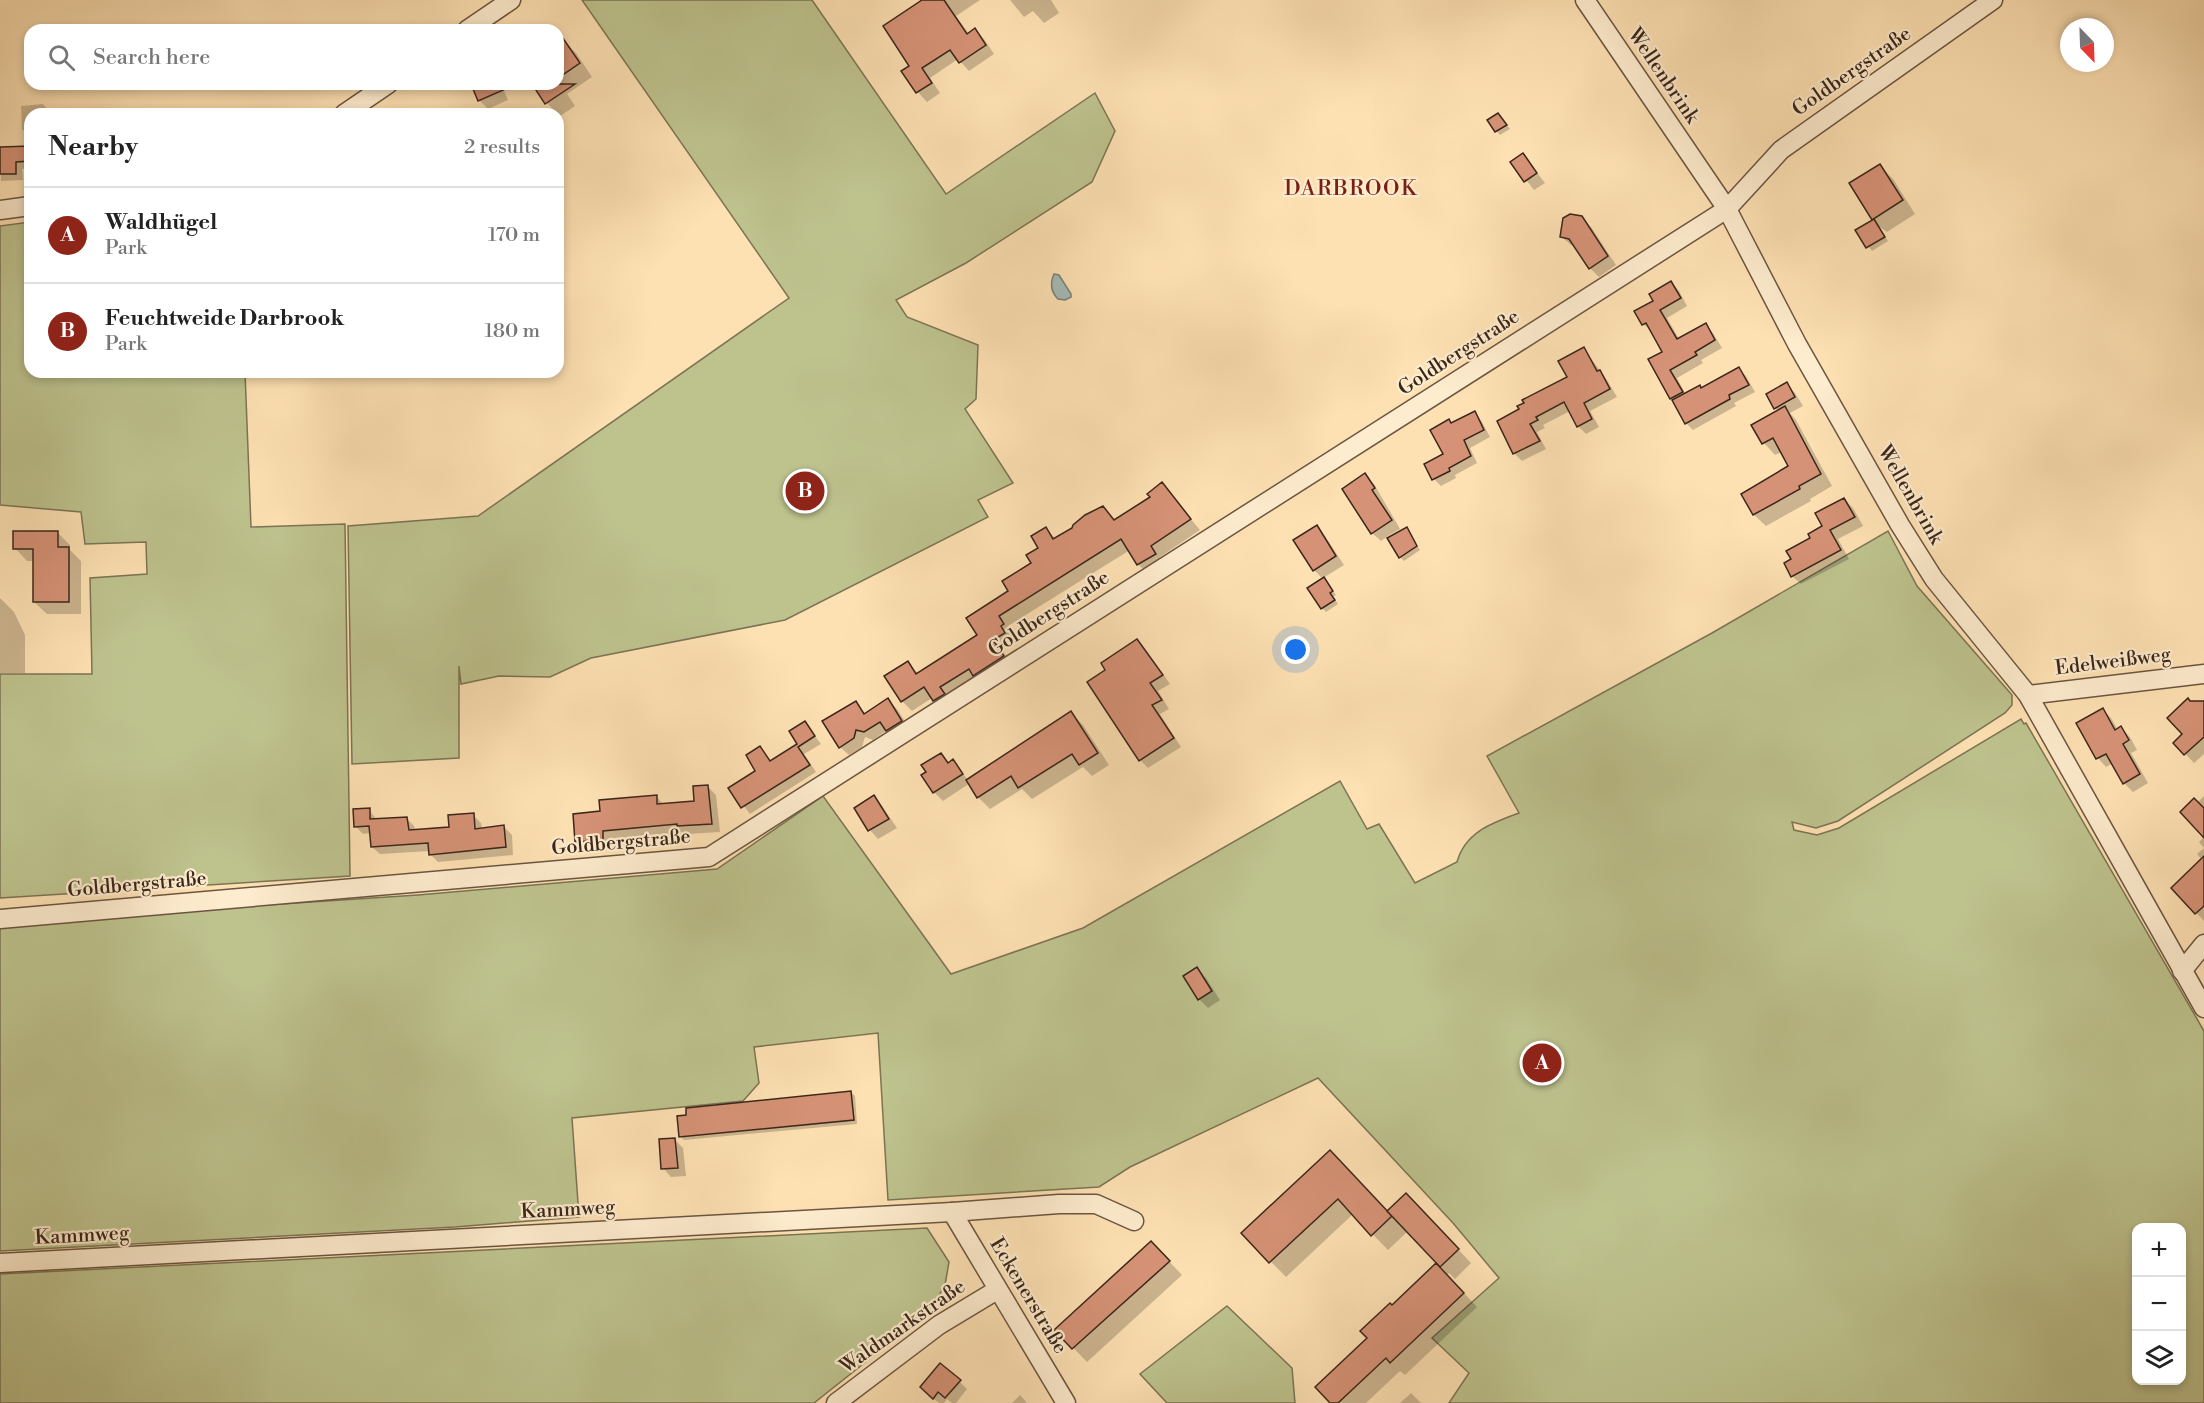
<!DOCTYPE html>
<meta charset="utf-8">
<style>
:root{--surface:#fff;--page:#f6f6f6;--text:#222;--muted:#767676;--line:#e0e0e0;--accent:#8f2418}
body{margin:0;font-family:"Libre Bodoni",serif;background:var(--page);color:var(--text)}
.controls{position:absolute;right:18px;bottom:18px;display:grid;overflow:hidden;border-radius:12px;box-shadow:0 3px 9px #0003}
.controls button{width:54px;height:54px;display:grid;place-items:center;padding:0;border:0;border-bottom:2px solid var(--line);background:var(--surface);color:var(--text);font:30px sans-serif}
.compass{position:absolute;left:2060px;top:18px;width:54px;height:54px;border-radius:50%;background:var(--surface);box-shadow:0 3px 9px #0003;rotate:157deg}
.you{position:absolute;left:1296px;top:650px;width:21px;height:21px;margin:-15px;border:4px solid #fff;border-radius:50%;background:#1a73e8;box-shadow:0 0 0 9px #1a73e833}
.badge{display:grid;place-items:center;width:39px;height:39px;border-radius:50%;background:var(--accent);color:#fff;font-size:20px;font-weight:700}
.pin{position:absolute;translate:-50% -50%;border:3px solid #fff;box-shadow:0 2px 6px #0006}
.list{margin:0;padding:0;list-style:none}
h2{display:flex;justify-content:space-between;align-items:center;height:78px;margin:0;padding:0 24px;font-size:26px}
h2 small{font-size:20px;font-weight:400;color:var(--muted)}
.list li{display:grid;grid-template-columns:39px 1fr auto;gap:18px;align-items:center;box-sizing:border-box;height:96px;padding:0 24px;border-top:2px solid var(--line)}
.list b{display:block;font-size:22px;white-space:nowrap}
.list p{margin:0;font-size:20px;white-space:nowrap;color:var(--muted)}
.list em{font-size:20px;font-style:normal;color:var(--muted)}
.icon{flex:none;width:33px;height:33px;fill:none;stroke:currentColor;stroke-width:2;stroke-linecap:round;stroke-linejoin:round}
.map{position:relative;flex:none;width:2204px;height:1403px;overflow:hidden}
.search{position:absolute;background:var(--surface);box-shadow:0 3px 9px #0003;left:24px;top:24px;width:540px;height:66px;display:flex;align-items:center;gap:15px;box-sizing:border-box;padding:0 21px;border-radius:18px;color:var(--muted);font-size:22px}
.panel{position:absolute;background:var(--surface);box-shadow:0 3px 9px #0003;left:24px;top:108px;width:540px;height:270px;border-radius:18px}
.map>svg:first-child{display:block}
.green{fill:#bec38e;stroke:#7c7454;stroke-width:1.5;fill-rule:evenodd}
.water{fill:#a4bbb7;stroke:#7a7f78;stroke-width:1.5}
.shadow{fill:#0003}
.building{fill:#d69276;stroke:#3a261a;stroke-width:1.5}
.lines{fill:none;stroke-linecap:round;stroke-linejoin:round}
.minor-casing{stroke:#6b5540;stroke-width:21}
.minor{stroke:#feecce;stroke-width:18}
.labels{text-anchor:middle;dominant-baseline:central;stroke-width:4.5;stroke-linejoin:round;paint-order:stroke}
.street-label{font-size:20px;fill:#3a261a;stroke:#feecce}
.neighbourhood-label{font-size:21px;letter-spacing:1.5px;fill:#7a1f14;stroke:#feecce}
</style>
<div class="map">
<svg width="2204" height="1403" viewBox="0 0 2204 1403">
<rect width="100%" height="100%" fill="#fee1b3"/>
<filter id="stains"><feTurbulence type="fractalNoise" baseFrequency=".00333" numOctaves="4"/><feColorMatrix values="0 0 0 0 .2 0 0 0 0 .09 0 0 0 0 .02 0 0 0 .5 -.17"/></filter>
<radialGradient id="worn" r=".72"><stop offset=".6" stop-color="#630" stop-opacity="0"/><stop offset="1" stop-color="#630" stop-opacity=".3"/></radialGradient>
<g class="green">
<path d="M582,0H812L946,194L1095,93L1115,131L1092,182L966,263L896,300L907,317L978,345L976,399L965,409L1013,483L978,500L988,517L785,620L591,658L550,677L499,676L461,684L459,666V758L352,764L348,526L478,516L789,298Z"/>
<path d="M30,222V372H245L251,527L345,524L350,876L0,898V674H92L90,578L147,574L146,542L85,544L81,512L0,505V226Z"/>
<path d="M1888,531L1917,586L2012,695V705L2005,713L1838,821L1816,828L1792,822L1794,830L1817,835L1839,828L2021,719L2024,724L2026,723L2204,1031V1403H1449L1469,1373L1432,1338L1499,1278L1453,1223L1318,1078L1130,1167L1099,1187L888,1200L878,1033L754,1047L759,1083L743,1101L572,1118L579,1217L455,1227L0,1251V928L110,915L418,895L717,869L823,796L951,974L1083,928L1340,781L1367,829L1379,824L1415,883L1457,862C1465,832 1492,823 1519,813L1487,756L1712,633ZM2136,1228H2182V1380H2136Z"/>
<path d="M927,1228L949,1262L945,1285L931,1310L814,1403H0V1274Z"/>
<path d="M1227,1306L1292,1368L1295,1403H1167L1140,1374Z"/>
</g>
<path class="water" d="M1054,274L1059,275L1071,294V297L1065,300L1058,299C1051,292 1050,283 1054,274Z"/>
<g class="shadow">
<path d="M925,0H980L956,16L969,34L975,30L984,39L994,54L969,71L958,59L930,78L940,93L927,102L918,92L903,72L911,66Z"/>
<path d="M1010,0H1051L1059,13L1044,23L1033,11L1024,17Z"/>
<path d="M563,40L576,53L592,77L567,94L575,106L560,116L547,103L534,84H558V43Z"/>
<path d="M473,84H501L508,100L488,109L479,100Z"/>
<path d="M43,104L48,110L54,109L58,114H30V133H26L22,129L21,106Z"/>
<path d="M1502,119L1510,129L1500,135L1489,121Z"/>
<path d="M30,147V168L22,169L23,180L1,181L0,148Z"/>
<path d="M1523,155L1545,183L1534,190L1512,162Z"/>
<path d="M1880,166L1893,179L1915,214L1887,232L1877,225L1888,241L1872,251L1857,231L1875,220Z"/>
<path d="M1581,218L1591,227L1616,265L1599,277L1590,268L1576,247L1571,245L1562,237Z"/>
<path d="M1671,283L1679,291L1687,306L1667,318L1679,339L1706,325L1713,333L1722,348L1701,360L1703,363L1677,378L1686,395L1702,389L1739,369L1746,376L1755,392L1734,403L1736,406L1693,430L1686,423L1671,398L1664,352L1652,331L1643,324L1655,302Z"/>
<path d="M1584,349L1607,380L1617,397L1590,411L1599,427L1586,434L1578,426L1570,411L1543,425L1545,428L1537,432L1546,449L1522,461L1515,454L1499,422L1521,410L1569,378Z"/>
<path d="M1786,384L1795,393L1803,406L1790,413L1796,420L1832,486L1810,499L1811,501L1766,526L1754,515L1743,494L1790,467L1782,452L1775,455L1764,443L1753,425L1779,411L1775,408Z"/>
<path d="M1474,413L1481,420L1490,437L1470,448L1477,463L1455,475L1456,478L1441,486L1434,479L1445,455L1452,424Z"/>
<path d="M1365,475L1374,484L1400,529L1388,536L1390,538L1406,529L1420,550L1404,561L1400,557L1388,536L1381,541L1372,533Z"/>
<path d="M1162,484L1200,530L1160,557L1165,564L1148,574L1138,564L1130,550L1008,626L1013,635L1010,637L1014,643L1002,650L1013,667L944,710L932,698L912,711L902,701L907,663L919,674L979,636L1033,563L1040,548L1046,529L1056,539L1103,508L1115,521L1152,498Z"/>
<path d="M1844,499L1853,508L1863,526L1838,539L1849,559L1801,584L1792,576L1793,560L1824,527Z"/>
<path d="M1317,527L1325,536L1344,565L1323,578L1336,595L1333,597L1338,604L1326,612L1322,608L1323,579L1314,570Z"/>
<path d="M58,533L70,545V550L81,561V614H47L34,602V561H27L15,548Z"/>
<path d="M0,598L14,612L25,635V673H0Z"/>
<path d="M1137,641L1146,650L1170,684L1158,691L1169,709L1160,714L1181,747L1148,768L1140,760Z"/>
<path d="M888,700L897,709L910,729L895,739L887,730L873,740L865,737L862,747L849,755L840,747L855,703L866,714Z"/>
<path d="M2190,702L2204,704V754L2194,763L2175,743L2184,735Z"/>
<path d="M2103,710L2111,718L2118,730L2121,728L2130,737L2137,750L2131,753L2148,783L2133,792L2124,783L2113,763L2106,767L2098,758Z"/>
<path d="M1071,713L1083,725L1109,765L1092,776L1083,767L1032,799L1022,789L990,809L978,797L970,783L943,801L934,792L941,755L950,763L953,761L968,780Z"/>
<path d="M805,723L821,744L804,754L816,772L750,814L730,788L757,771L760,748L771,762L799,745Z"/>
<path d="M707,786L716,795L720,832L687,834L685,832L610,839L611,848L586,850L577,842L601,813L656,796L664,805L696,803Z"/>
<path d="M2204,796V836L2197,803Z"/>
<path d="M874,797L882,806L897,828L878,839L870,830L856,808Z"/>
<path d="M369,810L377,820L406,818L414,826L415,831L451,829L473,815L481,823L482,829L504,827L512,835L513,855L438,862L430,854V851L380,854L372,847L371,833L363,834L355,826Z"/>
<path d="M2204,837V921L2173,888L2202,860L2197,854L2204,848L2199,842Z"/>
<path d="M1197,969L1206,978L1220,1000L1208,1008L1199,999Z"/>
<path d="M851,1092L855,1096L857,1124L684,1140L680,1136Z"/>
<path d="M674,1139L683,1148L686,1176L671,1177L663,1168Z"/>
<path d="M1329,1152L1387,1213L1419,1208L1471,1263L1455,1279L1449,1273L1447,1275L1477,1307L1405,1375L1400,1371L1366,1403H1332L1369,1338L1392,1307L1438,1263L1408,1231L1388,1250L1353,1214L1286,1277L1243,1233Z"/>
<path d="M1165,1257L1182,1275L1087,1362L1056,1330Z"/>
<path d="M960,1382L967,1389L956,1403H952L947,1399L944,1403H939L929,1395Z"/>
<path d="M1411,1393L1421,1403H1400Z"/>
<path d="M1020,1395L1027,1403H1012Z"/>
</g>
<g class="building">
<path d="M922,0H944L967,34L975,28L986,45L959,63L950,50L922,68L932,83L916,93L901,71L909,66L883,26Z"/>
<path d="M558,31L580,63L558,78Z"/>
<path d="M471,84H517L478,101Z"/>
<path d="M532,84H575L545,104Z"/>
<path d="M1498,113L1507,125L1495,132L1487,120Z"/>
<path d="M30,146V161L16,162V174H0V147Z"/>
<path d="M1523,153L1537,173L1524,182L1510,162Z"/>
<path d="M1880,164L1903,200L1872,220L1849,183Z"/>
<path d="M1570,214L1582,216L1608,256L1589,269L1569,239L1560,237L1563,218Z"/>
<path d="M1874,219L1885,237L1866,248L1855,230Z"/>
<path d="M1671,281L1681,298L1660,310L1677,339L1706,323L1715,340L1695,352L1697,355L1670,370L1683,392L1670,399L1648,359L1662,352L1646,323L1642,325L1634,311L1653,301L1649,294Z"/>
<path d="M1584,347L1597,371L1600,370L1610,389L1584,403L1592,419L1577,427L1564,402L1536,417L1538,420L1530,424L1540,441L1513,454L1497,421L1519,409L1517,406L1524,403L1522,400L1567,377L1558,361Z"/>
<path d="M1739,367L1749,385L1729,395L1730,399L1685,424L1672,400L1700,385L1701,388Z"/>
<path d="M1787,382L1795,397L1774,409L1766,394Z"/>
<path d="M1785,406L1821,474L1799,486L1800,489L1753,515L1741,494L1788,466L1773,438L1762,444L1751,425Z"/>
<path d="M1475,411L1484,430L1464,440L1471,456L1449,468L1450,471L1432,480L1424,464L1443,454L1430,430L1449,419L1451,423Z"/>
<path d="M1365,473L1375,488L1372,490L1392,520L1371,534L1342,489Z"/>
<path d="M1162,482L1191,519L1151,546L1156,554L1137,565L1121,539L999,616L1004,624L1001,626L1005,633L993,640L1004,656L973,676L969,669L940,687L945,694L933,701L924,687L901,702L884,676L908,661L916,674L977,635L966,618L1008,591L1002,581L1031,563L1026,555L1038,548L1031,536L1046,527L1053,539L1072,528L1073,525L1085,515L1103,506L1114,520L1150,497L1147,494Z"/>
<path d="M1844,498L1855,517L1830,530L1841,550L1791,577L1784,563L1791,559L1786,551L1810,538L1808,534L1822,526L1815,513Z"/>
<path d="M1317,525L1336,556L1313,571L1293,540Z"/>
<path d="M1407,527L1417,546L1399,558L1387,538Z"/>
<path d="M13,531H58V547H69V602H33V549H13Z"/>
<path d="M1324,577L1333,591L1330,593L1335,600L1321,609L1307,588Z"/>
<path d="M1137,639L1163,675L1150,683L1162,700L1152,705L1174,738L1139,761L1087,682L1105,670L1101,663Z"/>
<path d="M888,698L902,721L886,731L880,722L864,732L856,730L854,738L839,748L822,721L856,701L864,714Z"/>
<path d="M2188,698L2190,701H2204V737L2184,755L2173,743L2182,734L2167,718Z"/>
<path d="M2103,708L2115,730L2121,726L2129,740L2123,744L2140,774L2123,784L2106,754L2096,759L2076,723Z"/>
<path d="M1071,711L1098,753L1079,765L1072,754L1018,788L1011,776L977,798L966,780Z"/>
<path d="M805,721L815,736L798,747L810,765L741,808L728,788L755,771L746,755L760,746L770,761L797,744L789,731Z"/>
<path d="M941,753L948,763L953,759L963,774L933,793L921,775L926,772L921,765Z"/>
<path d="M708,785L712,824L677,826V824L603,831V840L575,842L573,814L600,811L599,800L657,795V804L694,801L693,786Z"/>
<path d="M874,795L889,819L868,831L854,808Z"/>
<path d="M2194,798L2204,808V838L2180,812Z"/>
<path d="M370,808V819L407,817L409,830L449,827L448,815L474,813L475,829L504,825L506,847L429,855L428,843L371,847L369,826L354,827L353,809Z"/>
<path d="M2204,856V906L2195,914L2171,888Z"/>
<path d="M1197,967L1212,991L1198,1000L1183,976Z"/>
<path d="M851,1091L854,1120L679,1137L677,1116L686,1115V1108Z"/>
<path d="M675,1138L678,1168L661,1169L659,1139Z"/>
<path d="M1330,1150L1392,1216L1371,1236L1338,1199L1269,1263L1241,1233Z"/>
<path d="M1406,1193L1459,1249L1440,1267L1387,1211Z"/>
<path d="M1151,1241L1170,1261L1072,1349L1054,1330Z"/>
<path d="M1436,1263L1464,1293L1390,1363L1386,1358L1338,1403H1330L1315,1387L1367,1338L1360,1331L1390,1303L1392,1305Z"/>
<path d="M940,1363L961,1380L945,1398L938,1392L933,1399L920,1387Z"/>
</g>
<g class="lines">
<g class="minor-casing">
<g id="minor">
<path d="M1585,0L1727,209L1797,344L1900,525L1934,579L2028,695L2204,1008"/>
<path d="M467,30L511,0"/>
<path d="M344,114L388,84"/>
<path d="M0,210L30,206"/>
<path d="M2028,695L2204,674"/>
<path d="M0,919L709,857L1727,209L1781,150L1993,0"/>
<path d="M2182,971L2204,944"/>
<path d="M952,1212L1066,1403"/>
<path d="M0,1263L952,1212L1059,1204H1096L1134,1221"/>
<path d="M836,1403L939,1325L997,1290"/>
</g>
</g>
<use href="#minor" class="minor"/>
</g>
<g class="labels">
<g class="street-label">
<text transform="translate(1852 72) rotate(-35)">Goldbergstraße</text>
<text transform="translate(1663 76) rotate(56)">Wellenbrink</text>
<text transform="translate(1459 353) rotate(-33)">Goldbergstraße</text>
<text transform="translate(1910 495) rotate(60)">Wellenbrink</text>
<text transform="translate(1049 614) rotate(-33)">Goldbergstraße</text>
<text transform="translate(2113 662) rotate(-7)">Edelweißweg</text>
<text transform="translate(621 843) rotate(-5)">Goldbergstraße</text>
<text transform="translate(137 885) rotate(-5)">Goldbergstraße</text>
<text transform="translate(568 1210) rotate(-3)">Kammweg</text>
<text transform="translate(82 1236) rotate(-3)">Kammweg</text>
<text transform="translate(1028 1296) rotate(59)">Eckenerstraße</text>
<text transform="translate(903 1327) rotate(-35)">Waldmarkstraße</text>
</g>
<g class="neighbourhood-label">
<text x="1351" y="189">DARBROOK</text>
</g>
</g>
<rect width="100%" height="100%" filter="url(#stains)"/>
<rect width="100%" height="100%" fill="url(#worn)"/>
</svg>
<div class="controls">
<button>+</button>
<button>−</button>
<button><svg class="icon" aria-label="layers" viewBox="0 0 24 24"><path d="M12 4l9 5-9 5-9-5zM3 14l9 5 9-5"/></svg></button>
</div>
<svg class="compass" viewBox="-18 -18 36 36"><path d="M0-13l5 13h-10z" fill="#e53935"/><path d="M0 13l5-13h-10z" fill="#767676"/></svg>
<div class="you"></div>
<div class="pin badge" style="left:1542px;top:1063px">A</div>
<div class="pin badge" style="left:805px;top:491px">B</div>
<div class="search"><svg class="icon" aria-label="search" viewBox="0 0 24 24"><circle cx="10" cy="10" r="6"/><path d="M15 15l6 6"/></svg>Search here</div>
<section class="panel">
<h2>Nearby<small>2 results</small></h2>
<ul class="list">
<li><span class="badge">A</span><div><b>Waldhügel</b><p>Park</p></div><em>170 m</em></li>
<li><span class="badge">B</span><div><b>Feuchtweide Darbrook</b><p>Park</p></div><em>180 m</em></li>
</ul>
</section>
</div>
